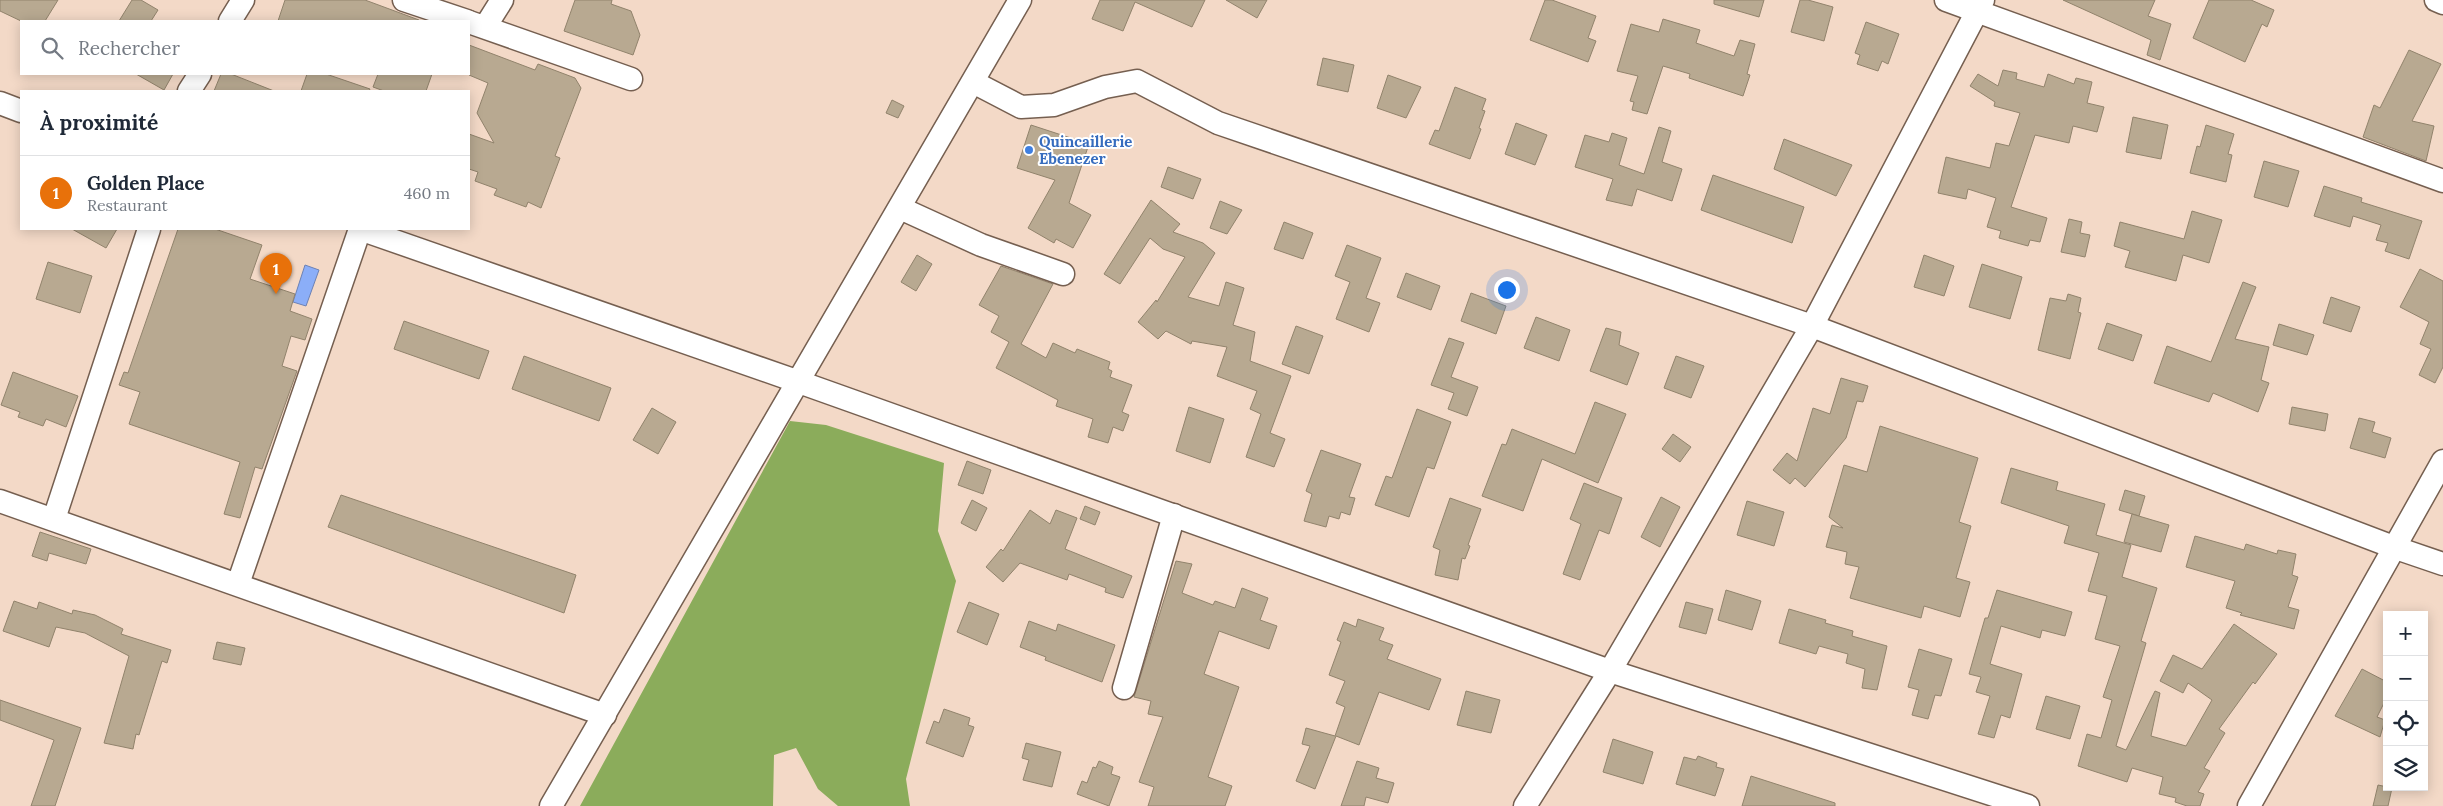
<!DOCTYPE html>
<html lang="fr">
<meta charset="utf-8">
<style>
:root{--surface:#fff;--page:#f6f6f7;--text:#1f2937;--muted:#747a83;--line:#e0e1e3;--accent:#b45309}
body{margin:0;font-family:Lora,serif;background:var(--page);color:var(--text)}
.controls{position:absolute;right:15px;bottom:15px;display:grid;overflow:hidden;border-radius:0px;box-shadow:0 2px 12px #0003}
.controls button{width:45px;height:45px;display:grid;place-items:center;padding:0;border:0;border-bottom:1px solid var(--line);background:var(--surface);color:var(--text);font:25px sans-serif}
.you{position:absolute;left:1506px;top:289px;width:18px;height:18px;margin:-12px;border:4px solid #fff;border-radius:50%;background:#1a73e8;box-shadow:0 0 0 8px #1a73e833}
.badge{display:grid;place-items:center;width:32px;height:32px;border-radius:50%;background:var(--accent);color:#fff;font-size:16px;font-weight:700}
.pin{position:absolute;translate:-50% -41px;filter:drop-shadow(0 1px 2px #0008)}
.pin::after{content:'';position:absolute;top:26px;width:18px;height:15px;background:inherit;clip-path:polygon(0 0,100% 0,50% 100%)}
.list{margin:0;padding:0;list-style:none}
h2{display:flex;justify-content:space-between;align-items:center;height:65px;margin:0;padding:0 20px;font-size:21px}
h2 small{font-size:16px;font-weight:400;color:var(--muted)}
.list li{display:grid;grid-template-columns:32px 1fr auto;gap:15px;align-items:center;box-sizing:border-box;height:75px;padding:0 20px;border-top:1px solid var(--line)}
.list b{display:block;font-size:19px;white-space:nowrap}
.list p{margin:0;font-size:16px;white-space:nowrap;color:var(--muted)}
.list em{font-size:16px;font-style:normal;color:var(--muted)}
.icon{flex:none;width:28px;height:28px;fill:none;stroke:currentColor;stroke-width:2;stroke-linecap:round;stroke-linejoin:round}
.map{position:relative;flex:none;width:2443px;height:806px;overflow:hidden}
.search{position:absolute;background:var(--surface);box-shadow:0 2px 12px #0003;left:20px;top:20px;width:450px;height:55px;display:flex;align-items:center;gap:12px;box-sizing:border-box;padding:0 18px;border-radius:0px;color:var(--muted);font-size:19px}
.panel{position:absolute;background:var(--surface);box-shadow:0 2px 12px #0003;left:20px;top:90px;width:450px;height:140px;border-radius:0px}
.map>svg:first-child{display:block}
.forest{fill:#8bac5b}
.water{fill:#8baef8;stroke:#6d82b4}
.building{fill:#b8a991;stroke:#91836c}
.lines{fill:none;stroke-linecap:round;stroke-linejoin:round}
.minor-casing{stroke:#755f50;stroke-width:25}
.minor{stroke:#fff;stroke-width:22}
.shop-dot{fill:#3f7fe0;stroke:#fff;stroke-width:2}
.labels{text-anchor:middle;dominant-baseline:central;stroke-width:4;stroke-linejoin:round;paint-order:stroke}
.shop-label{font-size:15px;font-weight:bold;fill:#366cbe;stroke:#fff;text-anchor:start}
</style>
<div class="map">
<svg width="2443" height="806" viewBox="0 0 2443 806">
<rect width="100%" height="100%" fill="#f3d9c7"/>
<path class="forest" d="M790,421L826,425L944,463L938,531L956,581L906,779L910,806H838L818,789L796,748L774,755L773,806H580Z"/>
<path class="water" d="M305,265L319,270L306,306L293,302Z"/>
<g class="building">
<path d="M0,0H58L45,21H21L0,11Z"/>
<path d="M132,0H141L158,10L151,21H119Z"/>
<path d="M285,0H365L419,20V21H278Z"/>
<path d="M575,0H612L611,4L631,11L640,35L633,55L564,31Z"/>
<path d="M1100,0H1205L1192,27L1135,2L1123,31L1092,19Z"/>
<path d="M1226,0H1267L1257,18Z"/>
<path d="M1545,0H1552L1596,16L1588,38L1596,41L1588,62L1530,40Z"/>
<path d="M1714,0H1764L1759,17L1714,4Z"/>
<path d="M1800,0H1808L1833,7L1824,41L1791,32Z"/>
<path d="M2063,0H2155L2148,16L2171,24L2160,60L2147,55L2151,40Z"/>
<path d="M2209,0H2251L2274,10L2267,27L2262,24L2245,62L2193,38Z"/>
<path d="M1663,19L1700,30L1696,43L1734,56L1740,40L1755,44L1747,74L1750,75L1743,96L1689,78L1690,74L1663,66L1647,114L1632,110L1634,102L1630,101L1638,76L1617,71L1631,24L1659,32Z"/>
<path d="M1866,22L1899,34L1888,64L1882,61L1878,71L1857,64L1860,55L1855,53Z"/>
<path d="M469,45L535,70L538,64L575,78L581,88L555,156L560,158L541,208L528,202L526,207L494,195L497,189L475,181L478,172L469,169V134L494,143L477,113L488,83L469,75Z"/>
<path d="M2409,50L2441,64L2412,121L2434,126L2426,161L2363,137L2374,105L2380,108Z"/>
<path d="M1323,58L1354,65L1348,92L1317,85Z"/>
<path d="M2003,70L2017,73L2016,79L2044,87L2048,74L2074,84L2076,78L2092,82L2087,103L2104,107L2097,132L2073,126L2069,143L2035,135L2011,207L2047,218L2040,242L2030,240L2028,246L1999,238L2001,231L1987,227L1996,198L1968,189L1966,199L1938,193L1946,157L1990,168L1996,143L2009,146L2020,113L1994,106L1995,102L1970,86L1978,74L1998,86Z"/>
<path d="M136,74H173L164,90Z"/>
<path d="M221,74H231L274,91H214Z"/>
<path d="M307,74H326L370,89L369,91H301Z"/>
<path d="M378,74H432L426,91H384L373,87Z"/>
<path d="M1388,75L1421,87L1406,118L1377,108Z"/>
<path d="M1455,87L1486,99L1482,110L1485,111L1479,128L1481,129L1470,159L1429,144L1435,130L1439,131Z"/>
<path d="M892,100L904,106L898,118L886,113Z"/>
<path d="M2133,117L2168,125L2161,159L2126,152Z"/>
<path d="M1516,123L1547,135L1535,165L1505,154Z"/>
<path d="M1031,125L1089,144L1069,203L1091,215L1073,248L1056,239L1054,243L1028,228L1055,180L1017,168Z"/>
<path d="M2206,125L2234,134L2228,154L2232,155L2226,182L2190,173L2197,146L2200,147Z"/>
<path d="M1659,127L1671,131L1662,162L1682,169L1672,201L1637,189L1632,206L1606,200L1613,179L1575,167L1585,135L1609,142L1612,133L1627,138L1619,165L1644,174Z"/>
<path d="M1784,139L1852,165L1836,196L1774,169Z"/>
<path d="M2264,161L2299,171L2288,207L2254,197Z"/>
<path d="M1168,167L1201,179L1193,199L1161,187Z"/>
<path d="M1713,175L1804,207L1792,243L1701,210Z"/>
<path d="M2324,186L2362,198L2361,202L2422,221L2409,259L2385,251L2388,243L2376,240L2381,225L2353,216L2350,227L2314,216Z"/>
<path d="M1151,200L1180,224L1173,232L1203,243L1215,253L1188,297L1219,306L1226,282L1244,288L1233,325L1255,332L1250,361L1291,376L1270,433L1285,439L1274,467L1246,457L1261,414L1250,409L1257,391L1217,376L1227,347L1192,341L1191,344L1166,331L1158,339L1138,322L1156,300L1157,302L1185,257L1163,249L1150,238L1120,284L1104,274Z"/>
<path d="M1220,201L1242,210L1227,234L1210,228Z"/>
<path d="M2192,211L2222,220L2209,263L2183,255L2176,281L2125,267L2130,251L2114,246L2120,222L2184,239Z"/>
<path d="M2069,219L2082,222L2080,233L2090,235L2085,257L2061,252Z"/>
<path d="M1284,222L1313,233L1303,259L1274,249Z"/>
<path d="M72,229H117L106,248Z"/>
<path d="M178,229H215L262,245L250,279L295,294L290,311L312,319L305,340L291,336L282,366L297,371L262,469L255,467L240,518L224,514L240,462L129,424L140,392L119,385L124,372L128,373Z"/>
<path d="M1347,245L1381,258L1366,298L1380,303L1369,332L1336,319L1350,282L1335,276Z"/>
<path d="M917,255L932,264L916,291L901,282Z"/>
<path d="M1924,255L1954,266L1944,296L1914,287Z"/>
<path d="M48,262L92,276L80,313L36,299Z"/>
<path d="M1982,264L2022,277L2010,319L1969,307Z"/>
<path d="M1001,266L1053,284L1021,344L1046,358L1053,343L1075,353L1077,349L1110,362L1108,369L1112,371L1110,377L1132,385L1122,412L1129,415L1123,431L1113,427L1108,443L1088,437L1093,419L1056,406L1058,400L996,368L1009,342L991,332L999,316L979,305Z"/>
<path d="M2420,269L2443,281V367L2435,383L2419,375L2431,349L2420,344L2429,322L2400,307Z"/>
<path d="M1406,273L1440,286L1431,310L1397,297Z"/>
<path d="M2243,282L2256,287L2235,339L2269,347L2261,380L2269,383L2258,412L2213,393L2209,402L2154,383L2167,346L2211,362Z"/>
<path d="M1471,293L1506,306L1496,334L1461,321Z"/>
<path d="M2068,294L2081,298L2078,312L2081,313L2070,359L2038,350L2050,298L2066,301Z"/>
<path d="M2331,297L2360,307L2351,332L2323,323Z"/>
<path d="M1536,317L1570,330L1559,361L1524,348Z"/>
<path d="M404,321L489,351L479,379L394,349Z"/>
<path d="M2107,323L2142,335L2133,361L2098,349Z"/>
<path d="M2279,324L2314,335L2307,355L2273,345Z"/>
<path d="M1296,326L1323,336L1309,374L1282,364Z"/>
<path d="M1606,328L1621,332L1619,345L1639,353L1627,385L1590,371Z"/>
<path d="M1449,338L1464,343L1451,377L1478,387L1467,416L1448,409L1454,393L1431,385Z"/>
<path d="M524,356L611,388L599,421L512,389Z"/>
<path d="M1676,356L1704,366L1691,398L1664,388Z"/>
<path d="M13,372L78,396L66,427L46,419L43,426L18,417L20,412L1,405Z"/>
<path d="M1841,378L1868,386L1863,402L1857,401L1846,438L1805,487L1795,478L1790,484L1773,470L1787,453L1797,461L1813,408L1830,414Z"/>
<path d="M1595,402L1626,414L1598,483L1542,459L1523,511L1482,496L1502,444L1506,445L1512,429L1575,454Z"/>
<path d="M1189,407L1224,419L1210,463L1176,451Z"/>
<path d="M2292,407L2328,414L2325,431L2289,424Z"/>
<path d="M652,408L676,422L658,454L633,440Z"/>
<path d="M1417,409L1451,422L1434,469L1427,467L1409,517L1375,505L1386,476L1392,478Z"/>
<path d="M2359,418L2375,422L2372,432L2391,438L2385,458L2350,448Z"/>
<path d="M1880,426L1978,458L1959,522L1971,526L1956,578L1970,582L1960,617L1924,606L1921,618L1850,598L1859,567L1845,564L1847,552L1826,547L1832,525L1843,528L1829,517L1844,465L1867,472Z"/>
<path d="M1673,434L1691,447L1680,462L1662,449Z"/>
<path d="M1321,450L1361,464L1349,497L1355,498L1350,515L1341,512L1339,519L1329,516L1326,527L1304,521L1312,494L1306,491Z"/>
<path d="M967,461L991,470L983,494L958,485Z"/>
<path d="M2011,468L2058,482L2056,490L2105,504L2096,535L2131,545L2122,577L2157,588L2141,641L2146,643L2116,746L2126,750L2155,691L2160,693L2151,736L2186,746L2212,700L2188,683L2183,693L2160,681L2173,655L2202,669L2234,624L2277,654L2255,684L2253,682L2219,729L2225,733L2204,768L2210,771L2198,792L2204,794L2200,806H2187L2175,802L2176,798L2159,794L2163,777L2132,768L2127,782L2078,766L2087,734L2101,738L2112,700L2103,697L2120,646L2095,639L2107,596L2088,591L2099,553L2064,543L2069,526L2001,503Z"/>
<path d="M1584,483L1622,498L1609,534L1599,530L1580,580L1563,574L1581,524L1570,519Z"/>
<path d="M2125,490L2145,496L2139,516L2119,510Z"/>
<path d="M341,495L576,575L564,613L328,527Z"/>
<path d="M1661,497L1680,507L1660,547L1641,537Z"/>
<path d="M1450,498L1481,509L1468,545L1470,546L1465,559L1462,558L1458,580L1435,575L1440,550L1433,547Z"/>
<path d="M972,500L987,508L976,531L961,523Z"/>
<path d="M1747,501L1784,512L1774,546L1737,535Z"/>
<path d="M1085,506L1100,512L1095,525L1080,519Z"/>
<path d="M1030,510L1050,524L1056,510L1077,518L1065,549L1132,576L1123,598L1105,592L1106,588L1069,574L1067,580L1020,563L1003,582L986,567L1001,549L1003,551Z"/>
<path d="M2132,514L2169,525L2161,552L2124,542Z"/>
<path d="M40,532L91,549L86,564L49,553L47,561L32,556Z"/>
<path d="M2195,536L2244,550L2246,544L2277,554L2278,550L2296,554L2292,575L2298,577L2288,607L2299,610L2294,629L2240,615L2242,613L2226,608L2235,581L2186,567Z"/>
<path d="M1176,561L1192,564L1182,593L1213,605L1215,601L1235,608L1242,588L1268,598L1260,620L1277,626L1269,649L1219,631L1204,674L1239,687L1208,777L1232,786L1225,806H1148L1154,787L1139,782L1163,717L1148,714L1151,701L1134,697Z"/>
<path d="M1726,590L1761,601L1752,630L1718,620Z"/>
<path d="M1997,590L2072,612L2065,636L2042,630L2040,638L2001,626L1990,664L2022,674L2010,718L2001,715L1994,738L1978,734L1990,696L1976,692L1981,677L1969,674L1985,618H1988Z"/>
<path d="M14,601L37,609L39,602L72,614L73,610L95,615L123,629L121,634L171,650L167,663L162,661L139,735L136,734L133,749L104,743L129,656L85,633L56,627L49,647L3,631Z"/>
<path d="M969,602L999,614L987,645L957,632Z"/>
<path d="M1686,602L1713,609L1706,634L1679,627Z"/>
<path d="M1789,609L1826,620L1825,623L1853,631L1852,636L1887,646L1877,690L1862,688L1865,669L1846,663L1848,654L1819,646L1816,654L1779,643Z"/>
<path d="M1358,619L1384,628L1379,640L1393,645L1387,659L1441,679L1429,710L1379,692L1359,745L1336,736L1315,789L1296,781L1310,746L1302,744L1306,728L1335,736L1345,707L1336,703L1345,681L1329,675L1341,642L1337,640L1344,622L1356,627Z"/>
<path d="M1029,621L1056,631L1058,624L1115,645L1102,682L1045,660L1046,657L1020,647Z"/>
<path d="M217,642L245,648L241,665L213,659Z"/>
<path d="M1919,649L1952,659L1941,696L1935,695L1928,719L1912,715L1919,690L1908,687Z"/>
<path d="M2362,669L2387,682V697L2377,717L2385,720L2380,737L2335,716Z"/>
<path d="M1466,691L1500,700L1491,733L1457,725Z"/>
<path d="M2046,696L2080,706L2070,739L2036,729Z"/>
<path d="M0,700L81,728L55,806H31L54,740L0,720Z"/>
<path d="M944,709L970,718L968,725L974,727L963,757L926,743L934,721L939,723Z"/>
<path d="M1613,739L1653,752L1643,784L1603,772Z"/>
<path d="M1026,743L1061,752L1052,787L1023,780L1029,760L1022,758Z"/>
<path d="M1698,756L1717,763L1716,767L1724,769L1715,796L1676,784L1684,757L1696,760Z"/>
<path d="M1099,761L1113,767L1111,774L1120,777L1109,806L1077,794L1082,781L1087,783L1093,767L1096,768Z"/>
<path d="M1357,761L1379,768L1376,778L1394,783L1388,803L1366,797L1364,806H1341Z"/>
<path d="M1751,776L1835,803V806H1742Z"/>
<path d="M2378,785L2392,788L2388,806H2373Z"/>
</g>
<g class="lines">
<g class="minor-casing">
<g id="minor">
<path d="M404,0L467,21"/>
<path d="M1946,0L2443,181"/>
<path d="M2436,0L2443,3"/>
<path d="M230,21L243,0"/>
<path d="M469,22L631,79"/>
<path d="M485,27L502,0"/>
<path d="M973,82L1021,107L1054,105L1105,87L1137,81L1218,123L1812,326L2396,548L2443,564"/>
<path d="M189,91L200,74"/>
<path d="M0,103L21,111"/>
<path d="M900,208L981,245L1063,274"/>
<path d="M360,229L799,382L1610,671L2028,806"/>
<path d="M0,501L605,715"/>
<path d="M54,519L149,229"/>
<path d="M238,584L360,229"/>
<path d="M1124,688L1174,515"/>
<path d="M551,806L1020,0"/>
<path d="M1525,806L1610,671L1812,326L1983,0"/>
<path d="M2249,806L2443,461"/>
</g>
</g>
<use href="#minor" class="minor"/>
</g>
<circle class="shop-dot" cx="1029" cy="150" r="5"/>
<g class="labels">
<g class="shop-label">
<text x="1039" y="141">Quincaillerie<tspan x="1039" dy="17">Ebenezer</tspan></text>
</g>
</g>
</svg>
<div class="controls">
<button>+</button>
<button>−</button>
<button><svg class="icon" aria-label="locate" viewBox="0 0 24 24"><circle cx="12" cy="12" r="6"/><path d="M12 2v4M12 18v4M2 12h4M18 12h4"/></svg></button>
<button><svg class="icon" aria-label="layers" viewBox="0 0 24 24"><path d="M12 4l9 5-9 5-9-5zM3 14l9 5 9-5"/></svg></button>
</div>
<div class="you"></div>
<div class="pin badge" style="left:276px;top:294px;background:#e8710a">1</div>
<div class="search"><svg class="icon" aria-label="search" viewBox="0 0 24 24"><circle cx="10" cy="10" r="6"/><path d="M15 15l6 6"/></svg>Rechercher</div>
<section class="panel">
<h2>À proximité<small></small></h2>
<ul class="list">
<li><span class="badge" style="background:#e8710a">1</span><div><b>Golden Place</b><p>Restaurant</p></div><em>460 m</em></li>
</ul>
</section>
</div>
